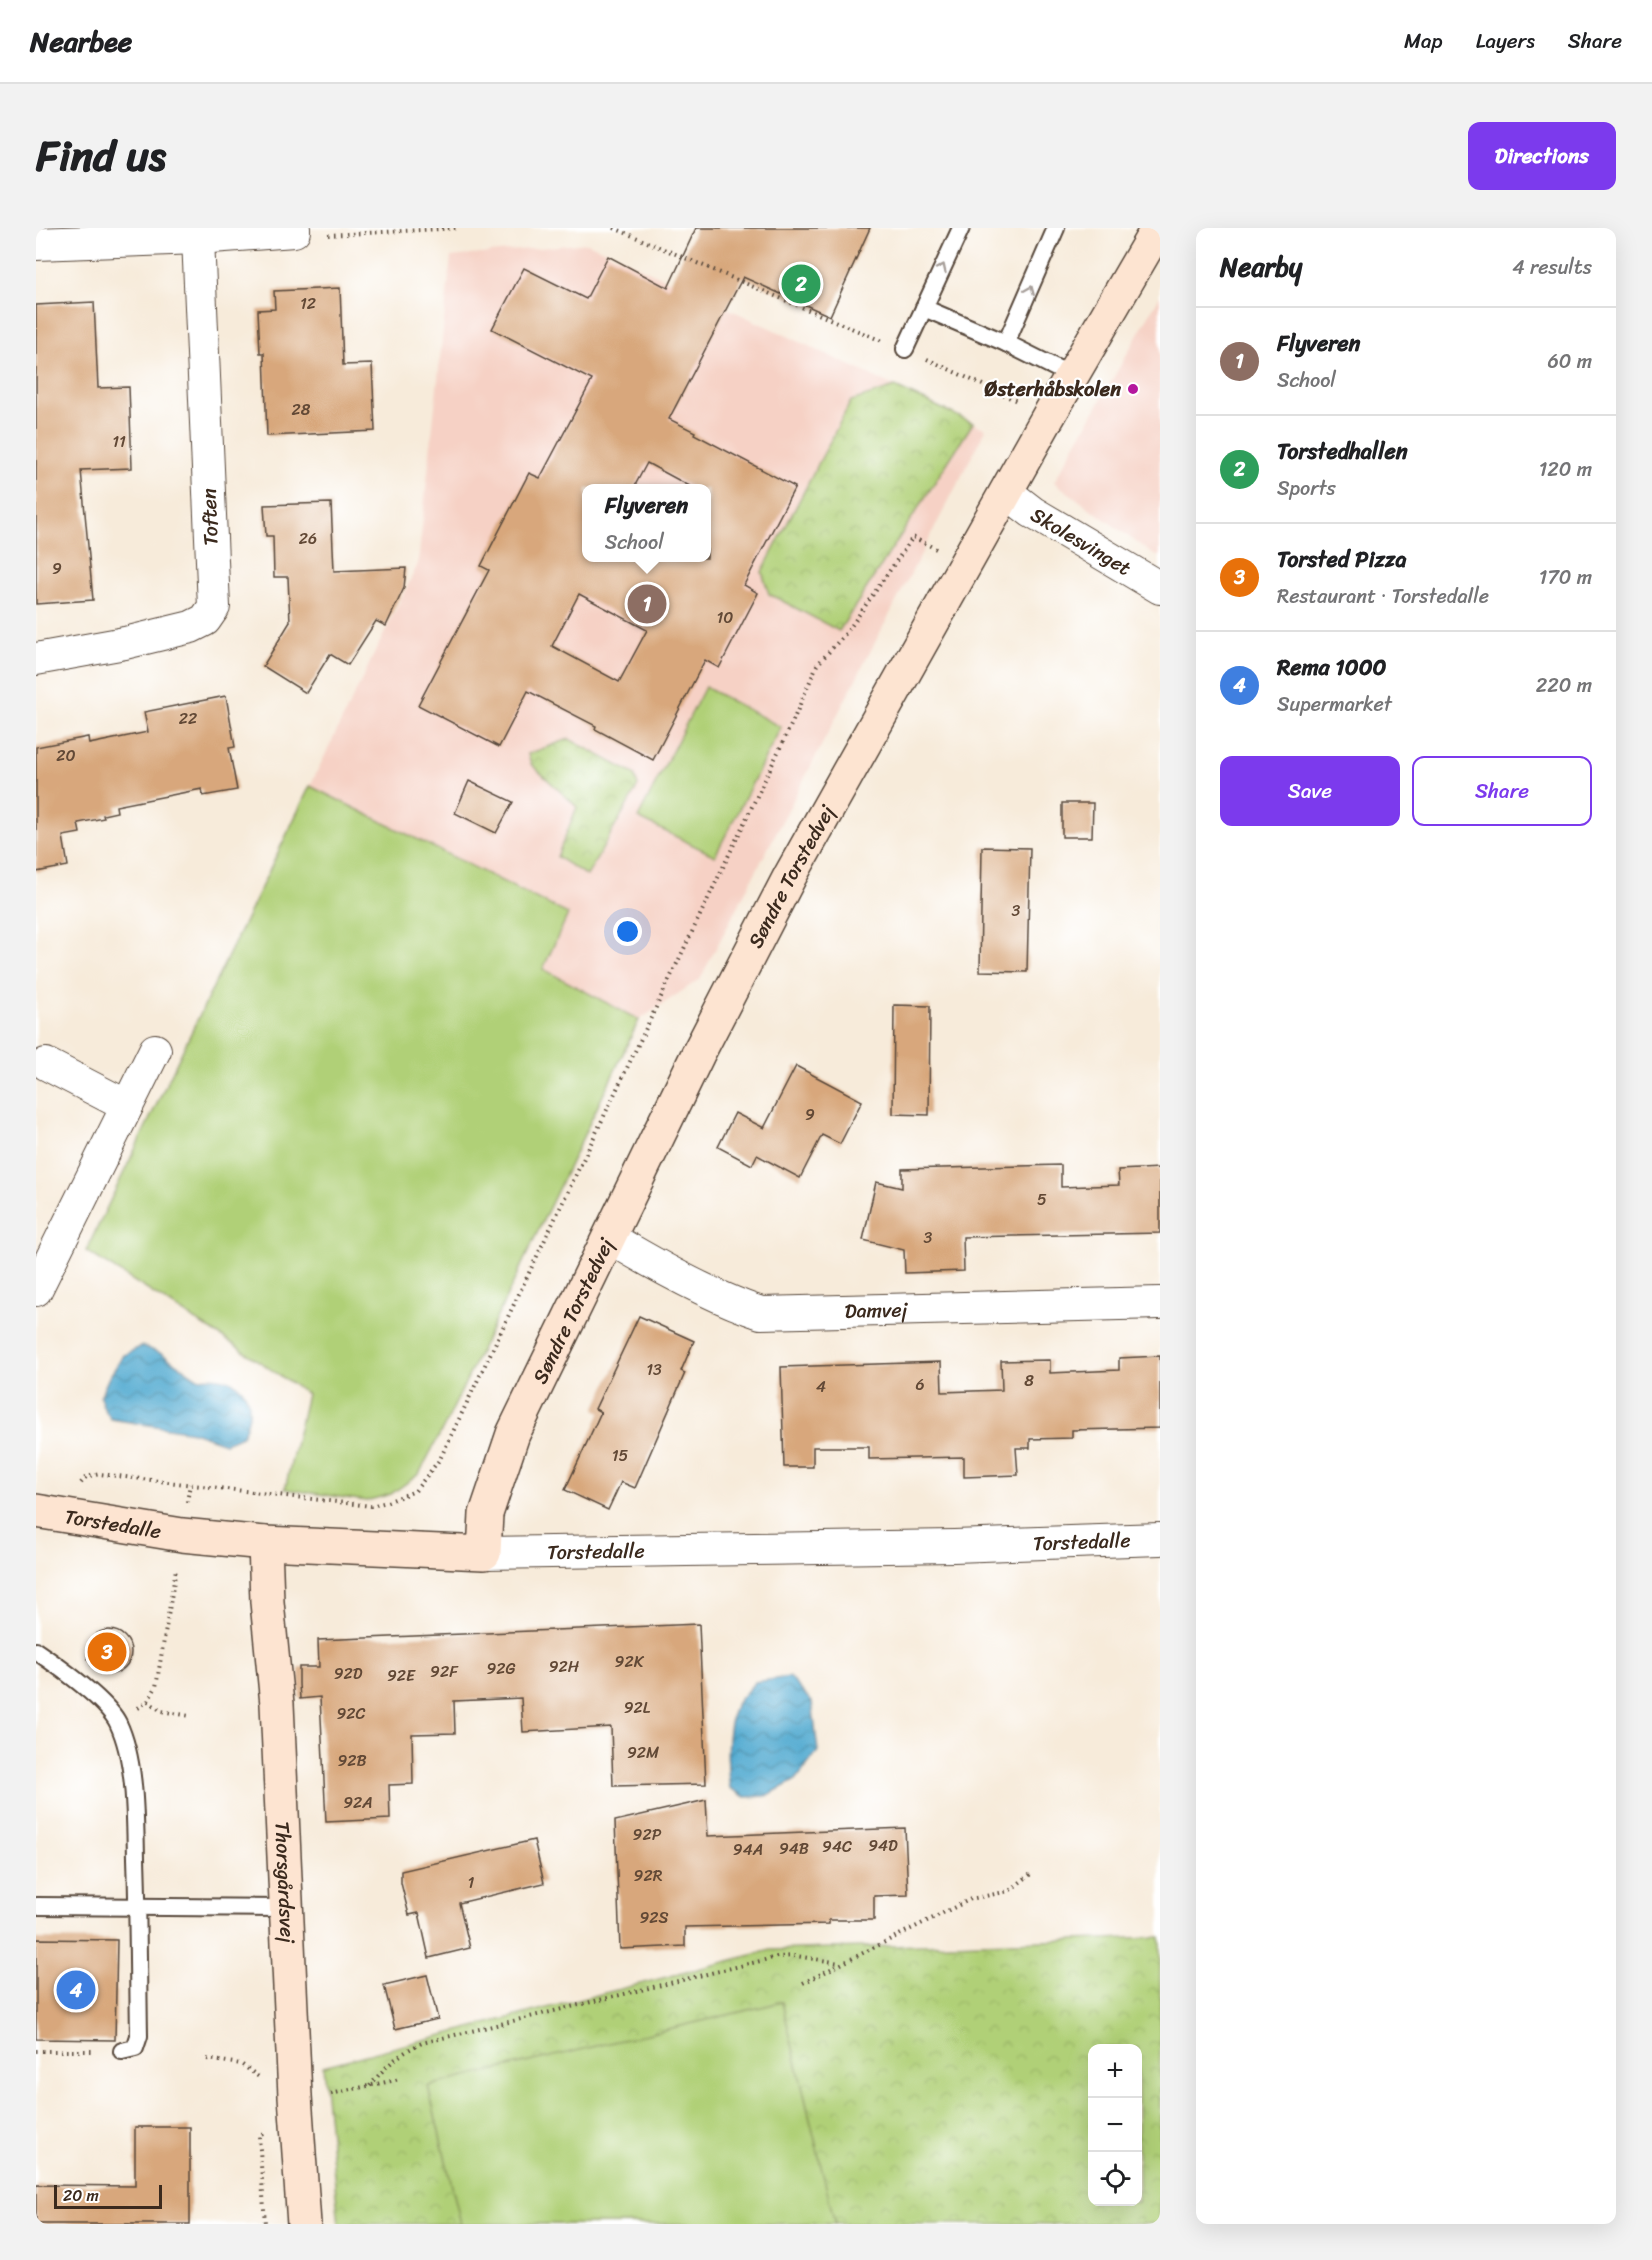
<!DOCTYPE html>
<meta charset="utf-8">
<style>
:root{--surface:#fff;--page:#f2f2f2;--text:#202124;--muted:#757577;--line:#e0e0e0;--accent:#7c3aed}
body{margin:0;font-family:Sriracha,sans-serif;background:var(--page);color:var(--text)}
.controls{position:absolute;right:18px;bottom:18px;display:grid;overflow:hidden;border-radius:12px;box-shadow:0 6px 24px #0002}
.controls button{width:54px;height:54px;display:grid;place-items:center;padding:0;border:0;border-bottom:2px solid var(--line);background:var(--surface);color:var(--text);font:30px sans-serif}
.scale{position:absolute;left:18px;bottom:15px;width:108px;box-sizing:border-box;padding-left:6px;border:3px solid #3b2a1e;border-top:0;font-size:16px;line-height:21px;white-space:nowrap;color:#3b2a1e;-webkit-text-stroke:4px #fff;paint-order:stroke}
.you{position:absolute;left:592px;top:704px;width:21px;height:21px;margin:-15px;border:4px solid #fff;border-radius:50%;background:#1a73e8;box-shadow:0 0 0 9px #1a73e833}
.badge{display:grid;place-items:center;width:39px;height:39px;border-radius:50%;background:var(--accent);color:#fff;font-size:20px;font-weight:700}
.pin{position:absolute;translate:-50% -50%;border:3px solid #fff;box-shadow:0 2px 6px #0006}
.popup{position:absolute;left:546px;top:256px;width:129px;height:78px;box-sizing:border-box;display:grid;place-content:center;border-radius:12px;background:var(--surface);filter:drop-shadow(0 2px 4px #0005);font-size:20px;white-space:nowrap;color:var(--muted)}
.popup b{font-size:22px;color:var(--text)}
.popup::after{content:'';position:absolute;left:50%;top:100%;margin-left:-12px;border:12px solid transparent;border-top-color:var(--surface)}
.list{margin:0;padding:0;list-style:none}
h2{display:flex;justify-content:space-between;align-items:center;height:78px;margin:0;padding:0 24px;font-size:26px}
h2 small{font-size:20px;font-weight:400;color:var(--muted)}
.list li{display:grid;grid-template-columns:39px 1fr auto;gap:18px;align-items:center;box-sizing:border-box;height:108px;padding:0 24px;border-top:2px solid var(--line)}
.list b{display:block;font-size:22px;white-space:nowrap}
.list p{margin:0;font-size:20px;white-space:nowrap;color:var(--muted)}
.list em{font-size:20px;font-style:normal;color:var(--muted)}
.actions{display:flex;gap:12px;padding:18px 24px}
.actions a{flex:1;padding:14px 0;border:2px solid var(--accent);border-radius:12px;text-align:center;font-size:21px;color:var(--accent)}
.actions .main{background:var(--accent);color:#fff}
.icon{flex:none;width:33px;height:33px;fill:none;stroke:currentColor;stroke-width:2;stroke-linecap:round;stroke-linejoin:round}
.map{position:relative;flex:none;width:1124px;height:1996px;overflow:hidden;border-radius:12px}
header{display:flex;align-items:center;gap:36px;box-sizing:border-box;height:84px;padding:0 30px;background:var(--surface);border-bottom:2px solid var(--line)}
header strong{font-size:28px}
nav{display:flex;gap:33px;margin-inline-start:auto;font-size:21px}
.intro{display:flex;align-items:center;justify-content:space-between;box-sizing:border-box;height:144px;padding:0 36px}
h1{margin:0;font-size:42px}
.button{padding:15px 27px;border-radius:12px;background:var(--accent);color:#fff;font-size:21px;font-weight:700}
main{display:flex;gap:36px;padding:0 36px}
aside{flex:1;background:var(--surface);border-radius:12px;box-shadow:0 6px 24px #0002}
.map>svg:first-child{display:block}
.built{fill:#f6d1c5;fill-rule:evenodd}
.park{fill:url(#park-crowns);stroke:#767d4a;stroke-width:1.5;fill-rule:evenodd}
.pitch{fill:#b0d077;stroke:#767d4a;stroke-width:1.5}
.water{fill:url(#water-waves);stroke:#486b78;stroke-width:1.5}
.building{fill:#d8a77c;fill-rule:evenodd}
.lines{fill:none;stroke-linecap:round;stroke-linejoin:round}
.lane-casing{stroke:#57473a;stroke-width:20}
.street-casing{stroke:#57473a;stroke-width:34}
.secondary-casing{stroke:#57473a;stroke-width:36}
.path{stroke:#57473a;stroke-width:4;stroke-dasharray:1.5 4.5;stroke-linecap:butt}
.lane{stroke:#fff;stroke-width:16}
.street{stroke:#fff;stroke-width:32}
.secondary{stroke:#fde4d1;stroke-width:33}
.oneway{stroke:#a79f9a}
.poi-dot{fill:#b5179e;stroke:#fff;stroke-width:2}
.labels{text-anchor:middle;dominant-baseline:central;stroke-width:4.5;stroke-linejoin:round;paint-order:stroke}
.number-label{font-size:16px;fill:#624936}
.poi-label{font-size:20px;font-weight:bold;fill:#3b2a1e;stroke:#fff;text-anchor:end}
.street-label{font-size:20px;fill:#3b2a1e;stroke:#fff}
</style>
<header>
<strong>Nearbee</strong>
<nav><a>Map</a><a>Layers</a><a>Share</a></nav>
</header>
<div class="intro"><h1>Find us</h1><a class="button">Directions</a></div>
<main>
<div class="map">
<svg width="1124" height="1996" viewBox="0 0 1124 1996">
<defs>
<pattern id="park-crowns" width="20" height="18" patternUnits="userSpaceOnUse" patternTransform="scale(1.5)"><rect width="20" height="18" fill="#b0d077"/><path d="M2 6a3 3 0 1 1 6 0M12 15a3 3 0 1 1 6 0" fill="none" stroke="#98b366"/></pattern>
<pattern id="water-waves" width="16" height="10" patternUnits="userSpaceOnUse" patternTransform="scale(1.5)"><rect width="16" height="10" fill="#54acd1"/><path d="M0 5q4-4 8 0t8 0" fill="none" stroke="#478ca9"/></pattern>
</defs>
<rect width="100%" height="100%" fill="#fff"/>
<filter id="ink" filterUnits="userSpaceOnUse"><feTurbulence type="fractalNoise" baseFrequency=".0167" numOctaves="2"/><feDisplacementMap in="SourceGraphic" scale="12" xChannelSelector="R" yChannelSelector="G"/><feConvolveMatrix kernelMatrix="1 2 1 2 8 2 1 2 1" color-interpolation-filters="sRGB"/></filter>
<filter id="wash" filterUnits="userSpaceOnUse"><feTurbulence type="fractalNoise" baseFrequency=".008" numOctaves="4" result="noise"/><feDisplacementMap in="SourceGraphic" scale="24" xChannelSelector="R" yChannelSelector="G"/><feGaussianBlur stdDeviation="1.35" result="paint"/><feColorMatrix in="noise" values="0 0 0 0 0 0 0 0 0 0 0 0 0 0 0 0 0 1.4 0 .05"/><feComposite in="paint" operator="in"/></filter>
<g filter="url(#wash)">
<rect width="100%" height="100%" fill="#f7ebda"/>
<g class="built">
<path d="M552,15L950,201L664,751L603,792L507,741L532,686L274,558L382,336L415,29ZM551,260H671V330H551Z"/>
<path d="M1124,68V329L1115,325L1018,254Z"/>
</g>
<g class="park">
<path d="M859,159L937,195L803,403L733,366L726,344L815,173Z"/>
<path d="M533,511L598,546L602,558L551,648L521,629L541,579L495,536L492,526Z"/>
<path d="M1124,1709V1996H303L287,1838L735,1722ZM1056,1820H1102V1974H1056Z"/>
</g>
<g class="pitch">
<path d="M669,459L745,499L679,628L602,590Z"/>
<path d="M274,558L532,686L507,741L603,792L412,1191L383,1246L355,1266L330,1273L249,1261L271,1166L197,1116L50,1023Z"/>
<path d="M746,1774L799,1996H425L392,1858Z"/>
</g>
<g class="water">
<path d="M106,1118L126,1126L162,1150C204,1145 225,1169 206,1208L189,1215L157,1204L75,1191L68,1181L64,1169L73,1149L88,1127Z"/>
<path d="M753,1449L776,1474L782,1523L760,1552L730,1568L709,1569L694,1560C690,1536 690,1503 698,1480C702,1471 713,1462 719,1454Z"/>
</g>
<g id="blocks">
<g class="building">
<path d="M660,0H834L794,88L707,49L633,191L659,204L658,206L759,259L708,357L722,365L683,440L669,432L617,532L559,501L560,498L492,463L463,519L382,477L453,342L445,338L493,245L504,250L556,152L456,101L488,40L550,71L572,28L632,60ZM611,235L659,261H671V330H551V261H597ZM543,366L611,402L583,454L516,418Z"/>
<path d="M304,60L307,137L336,136L339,203L231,208L228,125H224L222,82L239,81L238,63Z"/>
<path d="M58,74L62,160L93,159L96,240L45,242L57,372L0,376V77Z"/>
<path d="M295,275L298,343L370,340L368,360L350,398L340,393L312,437L294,426L270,465L227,438L254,394L252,349H238L237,308H230L228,277Z"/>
<path d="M190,468L199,519L193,520L201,562L167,568L166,561L80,578L81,584L67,587L68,590L42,595L44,605L27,608L32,638L0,644V519L52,509L53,516L112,504L108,484Z"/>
<path d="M433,553L477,574L460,605L419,585Z"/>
<path d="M1026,575H1057L1056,609H1026Z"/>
<path d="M946,619L994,620L991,744L944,743Z"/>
<path d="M858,777L894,778L893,887L857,886Z"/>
<path d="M760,838L826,873L804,916L786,907L764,950L721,927L716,937L682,919L699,885L728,900Z"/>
<path d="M1025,937V959L1083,957L1082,942L1124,940V1005L927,1009L928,1043L869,1045L868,1022L827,1012L840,954L866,960V941Z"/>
<path d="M603,1088L658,1113L645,1143L649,1145L599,1260L585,1254L572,1282L529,1262L565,1184L559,1181Z"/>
<path d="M1124,1128V1200L1036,1202V1210L994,1211V1220H980L982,1247L928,1249V1229L833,1231V1219H777V1239H748L745,1139L905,1134L906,1164L966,1162L965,1133L1014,1132V1145L1083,1142V1130Z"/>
<path d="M663,1396L670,1556L577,1558L575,1499L487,1504L485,1470L418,1473L419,1505L376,1506L377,1556L353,1557L354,1591L290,1594L284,1469L264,1471L263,1456V1439H283L282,1412Z"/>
<circle cx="73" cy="1424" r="22"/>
<path d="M670,1572L672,1608L869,1600L872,1667L838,1668V1692H793V1696L649,1699V1718L584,1721L579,1593Z"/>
<path d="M498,1612L508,1655L423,1675L434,1720L393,1730L383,1685L373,1687L365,1655V1643Z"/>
<path d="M0,1711L81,1712L79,1812L0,1811Z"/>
<path d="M391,1747L402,1791L359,1801L348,1757Z"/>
<path d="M99,1899H154V1996H0V1957L99,1958Z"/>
</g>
</g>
</g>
<g filter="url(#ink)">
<use href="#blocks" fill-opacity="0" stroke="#57473a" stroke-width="1.5"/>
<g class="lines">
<g class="lane-casing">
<g id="lane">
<path d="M888,80L925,0"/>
<path d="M970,115L1020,0"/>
<path d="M869,121L888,80L970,115L1036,148"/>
<path d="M0,1423C22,1438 71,1472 82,1495C100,1533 99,1588 100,1630C102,1689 102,1749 103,1808L99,1820L86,1823"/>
<path d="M0,1678L251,1680"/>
</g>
</g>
<g class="street-casing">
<g id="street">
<path d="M0,16L162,10L258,3V0"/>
<path id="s1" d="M970,264L996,284L1124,360"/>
<path d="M0,431L89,415L155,399L169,392L178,379L162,10"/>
<path d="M10,836L91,878"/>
<path id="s2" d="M574,1010C619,1037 676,1069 725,1085L1124,1075"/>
<path d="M0,1062L119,822"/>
<path id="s3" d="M448,1325L918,1318L1124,1311"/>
</g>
</g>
<g class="secondary-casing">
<g id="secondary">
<path id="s4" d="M0,1283L146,1307L229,1315L448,1325L450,1286L477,1206L662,826L754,648L1012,189L1122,0"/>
<path id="s5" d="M229,1315L231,1374L241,1476L259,1868L268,1996"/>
</g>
</g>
<g class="path">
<path d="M578,0L846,113"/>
<path d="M292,7L423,0"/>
<path d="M891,131L983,174"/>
<path d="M45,1255L50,1249L64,1246L335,1278L351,1274L379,1263L404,1231L756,495L781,437L811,404L877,309L900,321"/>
<path d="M151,1274L154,1256"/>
<path d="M112,1473L125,1483L154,1488"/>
<path d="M102,1480L112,1473L120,1459L140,1341"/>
<path d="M767,1755L935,1671L973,1663L996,1645"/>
<path d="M0,1823H59"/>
<path d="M171,1831L205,1836L223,1849"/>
<path d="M334,1858C349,1838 364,1825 386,1815L741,1729L760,1728L804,1735"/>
<path d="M295,1866L364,1851"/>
<path d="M227,1905L223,1907L229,1996"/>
</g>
<use href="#lane" class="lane"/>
<use href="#street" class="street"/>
<use href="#secondary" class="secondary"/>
</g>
<defs><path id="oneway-chevron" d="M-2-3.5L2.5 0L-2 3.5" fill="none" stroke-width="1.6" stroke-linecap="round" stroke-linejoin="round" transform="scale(1.5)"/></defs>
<g class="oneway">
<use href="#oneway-chevron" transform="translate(906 40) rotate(-65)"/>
<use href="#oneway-chevron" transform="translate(994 62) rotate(-67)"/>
</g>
</g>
<circle class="poi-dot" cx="1097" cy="161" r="6"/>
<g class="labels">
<g class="number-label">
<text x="272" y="75">12</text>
<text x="265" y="181">28</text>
<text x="83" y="213">11</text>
<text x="272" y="310">26</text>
<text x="21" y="340">9</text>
<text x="689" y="389">10</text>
<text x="152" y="490">22</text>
<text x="30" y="527">20</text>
<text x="980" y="682">3</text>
<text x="774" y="886">9</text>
<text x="1006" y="971">5</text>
<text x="892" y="1009">3</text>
<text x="618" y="1141">13</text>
<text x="993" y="1152">8</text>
<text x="884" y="1156">6</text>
<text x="785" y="1158">4</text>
<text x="584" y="1227">15</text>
<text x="593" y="1433">92K</text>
<text x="528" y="1438">92H</text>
<text x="465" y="1440">92G</text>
<text x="408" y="1443">92F</text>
<text x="312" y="1445">92D</text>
<text x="365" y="1447">92E</text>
<text x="601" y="1479">92L</text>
<text x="315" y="1485">92C</text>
<text x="607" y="1524">92M</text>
<text x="316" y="1532">92B</text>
<text x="322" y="1574">92A</text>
<text x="611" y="1606">92P</text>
<text x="847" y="1617">94D</text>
<text x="801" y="1618">94C</text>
<text x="758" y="1620">94B</text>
<text x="712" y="1621">94A</text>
<text x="612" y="1647">92R</text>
<text x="435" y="1654">1</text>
<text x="618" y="1689">92S</text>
</g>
<g class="poi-label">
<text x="1085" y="161">Østerhåbskolen</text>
</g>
<g class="street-label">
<text transform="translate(174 289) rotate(-92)">Toften</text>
<text stroke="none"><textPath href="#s1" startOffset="90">Skolesvinget</textPath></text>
<text stroke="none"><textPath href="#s4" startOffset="1197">Søndre Torstedvej</textPath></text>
<text stroke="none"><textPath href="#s2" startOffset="284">Damvej</textPath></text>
<text stroke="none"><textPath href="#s4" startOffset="711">Søndre Torstedvej</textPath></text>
<text stroke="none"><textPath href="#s4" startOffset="78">Torstedalle</textPath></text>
<text stroke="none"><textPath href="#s3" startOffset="598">Torstedalle</textPath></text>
<text stroke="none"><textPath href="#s3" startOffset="112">Torstedalle</textPath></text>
<text stroke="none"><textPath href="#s5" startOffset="340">Thorsgårdsvej</textPath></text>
</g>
</g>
</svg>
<div class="controls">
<button>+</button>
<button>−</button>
<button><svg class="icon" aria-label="locate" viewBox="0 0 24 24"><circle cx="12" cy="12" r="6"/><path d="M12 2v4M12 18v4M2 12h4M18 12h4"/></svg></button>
</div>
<div class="scale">20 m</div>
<div class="you"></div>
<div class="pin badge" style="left:611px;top:376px;background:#8d6e63">1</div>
<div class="popup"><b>Flyveren</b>School</div>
<div class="pin badge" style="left:765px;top:56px;background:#2e9e5b">2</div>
<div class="pin badge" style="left:71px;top:1424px;background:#e8710a">3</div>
<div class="pin badge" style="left:40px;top:1762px;background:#3f7fe0">4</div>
</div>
<aside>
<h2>Nearby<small>4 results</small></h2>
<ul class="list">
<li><span class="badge" style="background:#8d6e63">1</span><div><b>Flyveren</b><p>School</p></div><em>60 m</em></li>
<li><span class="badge" style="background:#2e9e5b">2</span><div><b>Torstedhallen</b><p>Sports</p></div><em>120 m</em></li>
<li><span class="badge" style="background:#e8710a">3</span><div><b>Torsted Pizza</b><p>Restaurant · Torstedalle</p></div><em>170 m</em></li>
<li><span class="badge" style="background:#3f7fe0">4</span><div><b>Rema 1000</b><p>Supermarket</p></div><em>220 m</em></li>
</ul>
<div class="actions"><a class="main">Save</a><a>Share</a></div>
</aside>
</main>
